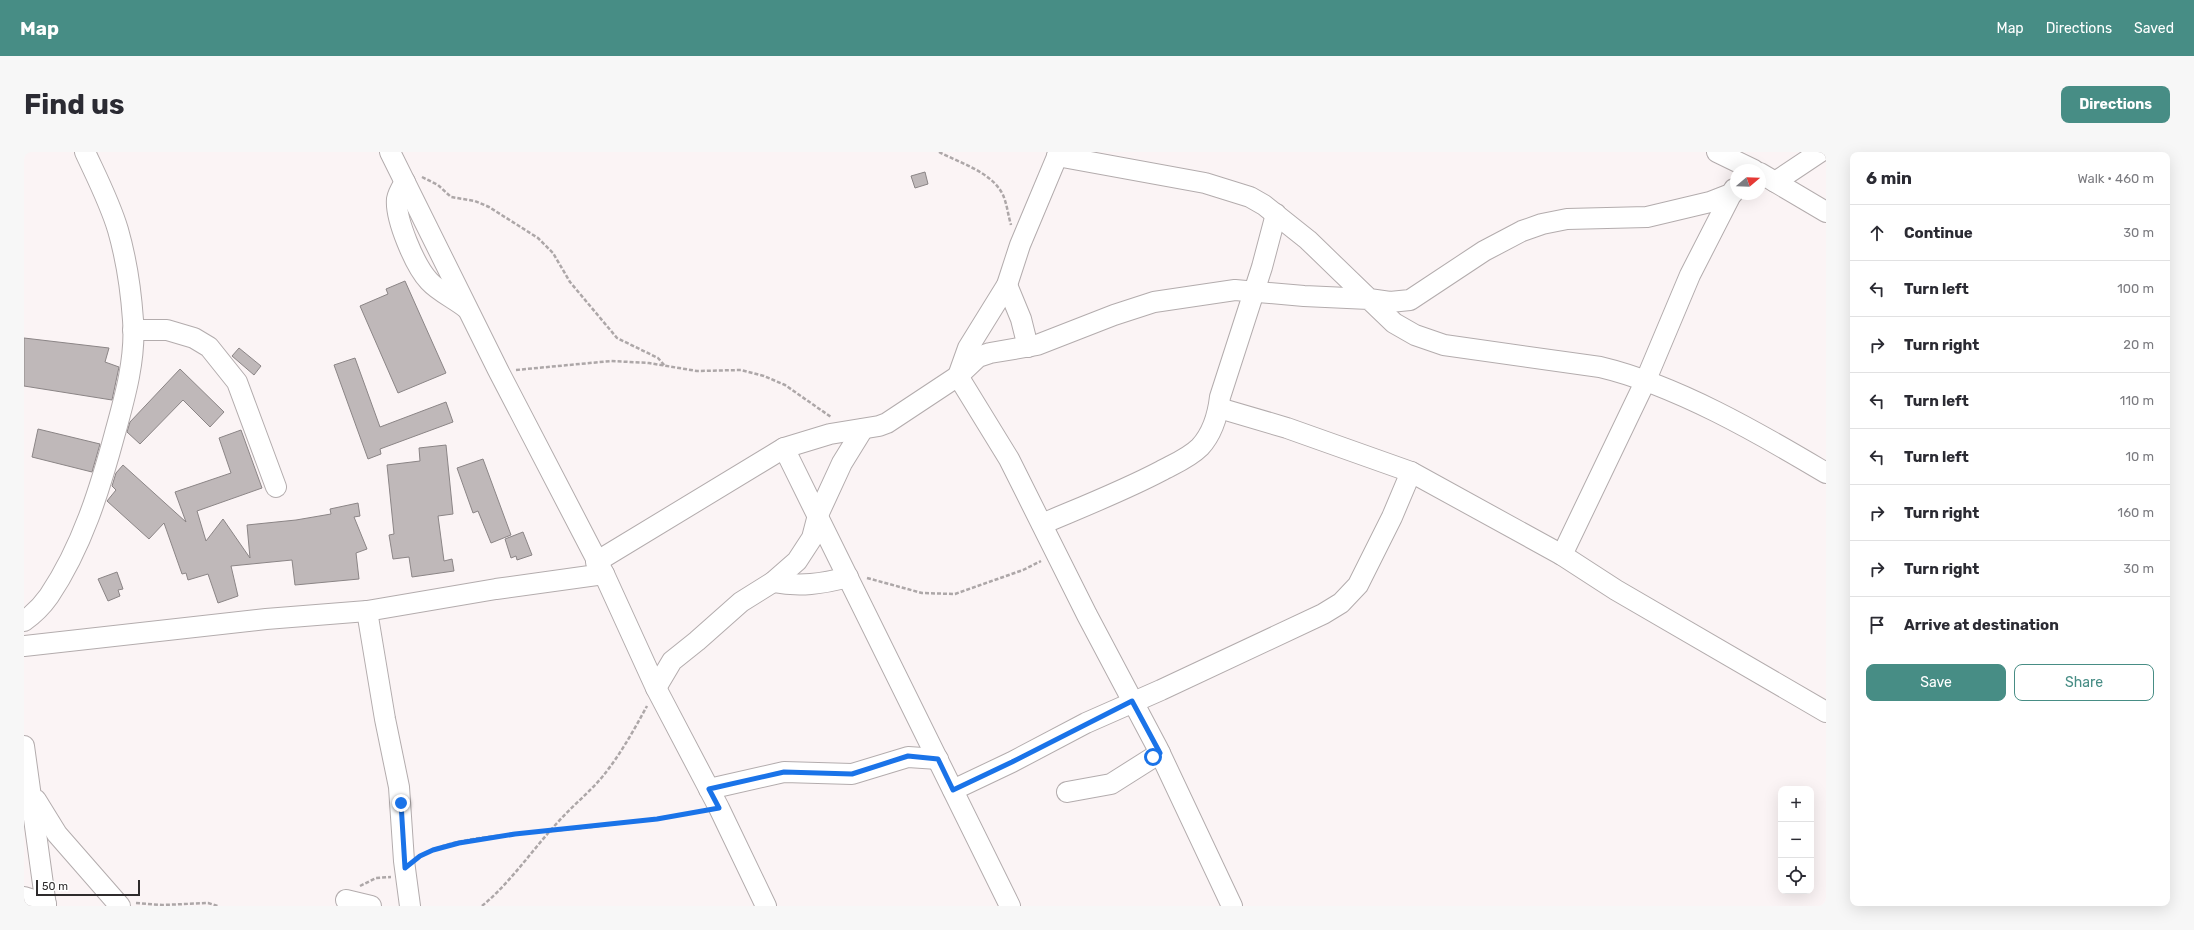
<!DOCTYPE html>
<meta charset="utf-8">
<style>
:root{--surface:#fff;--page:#f7f7f7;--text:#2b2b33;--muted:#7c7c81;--line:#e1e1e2;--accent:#478d85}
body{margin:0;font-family:Rubik,sans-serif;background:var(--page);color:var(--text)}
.controls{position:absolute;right:12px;bottom:12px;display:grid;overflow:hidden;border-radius:8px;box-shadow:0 4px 16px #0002}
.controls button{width:36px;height:36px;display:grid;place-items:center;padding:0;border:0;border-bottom:1px solid var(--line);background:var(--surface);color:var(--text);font:20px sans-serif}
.compass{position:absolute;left:1706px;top:12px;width:36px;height:36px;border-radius:50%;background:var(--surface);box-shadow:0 4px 16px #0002;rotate:71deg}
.scale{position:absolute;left:12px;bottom:10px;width:104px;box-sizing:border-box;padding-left:4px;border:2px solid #2e2b2c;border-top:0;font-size:11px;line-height:14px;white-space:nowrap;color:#2e2b2c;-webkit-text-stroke:3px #fff;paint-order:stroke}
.stop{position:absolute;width:12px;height:12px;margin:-9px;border:3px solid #1a73e8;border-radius:50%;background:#fff}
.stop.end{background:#1a73e8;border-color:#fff;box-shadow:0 1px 4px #0008}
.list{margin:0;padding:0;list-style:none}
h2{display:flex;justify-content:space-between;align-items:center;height:52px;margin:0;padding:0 16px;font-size:17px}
h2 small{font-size:13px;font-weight:400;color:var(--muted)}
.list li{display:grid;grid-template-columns:26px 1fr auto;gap:12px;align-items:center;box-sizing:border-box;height:56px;padding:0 16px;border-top:1px solid var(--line)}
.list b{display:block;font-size:15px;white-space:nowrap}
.list em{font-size:13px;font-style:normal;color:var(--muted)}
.actions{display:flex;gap:8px;padding:12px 16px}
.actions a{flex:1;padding:9px 0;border:1px solid var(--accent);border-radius:8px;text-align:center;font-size:14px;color:var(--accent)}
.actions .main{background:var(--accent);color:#fff}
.icon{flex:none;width:22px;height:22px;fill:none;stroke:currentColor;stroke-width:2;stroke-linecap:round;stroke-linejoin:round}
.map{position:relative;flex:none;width:1802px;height:754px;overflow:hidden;border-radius:8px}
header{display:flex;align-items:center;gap:24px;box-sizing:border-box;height:56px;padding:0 20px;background:var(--accent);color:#fff}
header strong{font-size:19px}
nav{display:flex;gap:22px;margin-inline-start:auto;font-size:14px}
.intro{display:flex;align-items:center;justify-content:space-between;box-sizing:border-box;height:96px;padding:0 24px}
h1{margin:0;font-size:28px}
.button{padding:10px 18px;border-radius:8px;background:var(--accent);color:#fff;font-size:14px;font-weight:700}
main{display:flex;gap:24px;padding:0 24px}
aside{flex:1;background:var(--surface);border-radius:8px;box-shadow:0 4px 16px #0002}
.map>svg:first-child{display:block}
.building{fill:#bfb8b9;stroke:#8b8586}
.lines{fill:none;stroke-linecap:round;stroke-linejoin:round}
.minor-casing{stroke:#b3acad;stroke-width:22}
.path{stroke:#ada7a8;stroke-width:2.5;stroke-dasharray:4 2;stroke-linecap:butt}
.minor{stroke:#fff;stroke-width:20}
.route{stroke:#1a73e8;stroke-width:5}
</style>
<header>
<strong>Map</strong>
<nav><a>Map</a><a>Directions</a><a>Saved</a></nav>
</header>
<div class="intro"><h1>Find us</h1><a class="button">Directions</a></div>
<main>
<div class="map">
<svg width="1802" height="754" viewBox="0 0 1802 754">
<rect width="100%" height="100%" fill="#fbf4f5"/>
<g class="building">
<path d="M901,20L904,32L891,36L887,24Z"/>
<path d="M381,129L422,221L374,241L336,154L364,142L362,137Z"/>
<path d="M0,186L85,196L81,210L95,215L88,248L0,234Z"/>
<path d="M215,196L237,214L230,223L208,204Z"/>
<path d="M331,206L356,275L422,250L429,270L356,297L357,302L344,307L310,213Z"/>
<path d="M156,217L200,260L186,275L159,248L116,292L103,280L106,270Z"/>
<path d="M14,277L76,292L68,320L8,305Z"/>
<path d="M217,278L238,336L173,359L182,389L199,367L226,406L223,373L272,368L307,362L306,357L334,351L336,364L330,365L343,397L332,401L335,427L271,433L268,408L207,414L214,444L194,451L184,422L164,428L162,421L158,422L140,371L125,387L83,349L92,338L88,334L92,321L99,313L162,370L151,340L207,321L195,286Z"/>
<path d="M422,293L429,362L414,364L420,409L428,407L430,419L388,425L385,405L369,407L365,383L370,382L363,313L396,309L395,296Z"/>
<path d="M459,307L487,383L467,391L454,359L449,361L433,316Z"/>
<path d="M499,380L508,403L493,408L492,404L487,406L481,387Z"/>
<path d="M93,420L99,437L94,438L96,444L84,449L74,427Z"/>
</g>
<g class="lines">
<g class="minor-casing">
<g id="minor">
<path d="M366,0L474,218L580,422L632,536L695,656L742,754"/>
<path d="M1035,0L996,93L983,133L944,196L934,224L985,307L1063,463L1134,597L1208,754"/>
<path d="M1693,0L1730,18"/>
<path d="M1033,4L1181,31L1226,45L1240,53L1284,88L1345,147L1366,150L1386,148L1460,99L1498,79L1518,72L1543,67L1623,65L1686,50L1709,41"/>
<path d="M1736,21L1802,60"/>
<path d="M381,30C378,35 374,41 373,47C371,67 391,114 405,129C415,140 431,147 442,156"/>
<path d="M1751,30L1796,0"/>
<path d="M983,133L997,167L1004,195"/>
<path d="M109,178H143L170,186L185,195L213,230L252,335"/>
<path d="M1195,256L1263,276L1387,320L1538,403L1592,438L1802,560"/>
<path d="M760,296L986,754"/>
<path d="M1018,372C1058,355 1099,339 1137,319C1150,312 1165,306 1176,295C1188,282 1194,262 1196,245L1238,115L1252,62"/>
<path d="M1538,403L1621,230L1666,123L1710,37"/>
<path d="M572,410L760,296L806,282L855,274L863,271L934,224L954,205L966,201L1013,193L1090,163L1130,150L1211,138L1280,144L1345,147L1370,171L1391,183L1420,193L1576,215C1652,233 1735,281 1802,321"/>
<path d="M749,430C776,435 798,432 824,425"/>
<path d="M343,459L361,567L375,635L380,709L386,754"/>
<path d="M0,469C10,462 18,454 25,444C58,395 76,337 91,281C101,245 112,206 109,168C107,139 102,106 94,78C86,51 73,26 61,0"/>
<path d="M0,494L242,467L343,459L472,437L580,422"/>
<path d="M632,536L648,509L673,489L717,450L749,430L773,409L788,386L794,363L818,311L839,277"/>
<path d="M0,594L22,754"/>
<path d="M685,637L760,620L828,622L884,605L914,607"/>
<path d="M929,638L988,610L1062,571L1137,538L1299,462L1317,451L1334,433L1368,365L1387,320"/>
<path d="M1043,640L1087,632L1136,601"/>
<path d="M12,648L33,682L96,754"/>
<path d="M0,745L22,752"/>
<path d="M322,748L347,754"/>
</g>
</g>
<g class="path">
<path d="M915,0C936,11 968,20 979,43C983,52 984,63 987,73"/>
<path d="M398,25L414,33L427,45L451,49L465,55L514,86L529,101L546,130L593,186L634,206L641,214"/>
<path d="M492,218L587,209L625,211L673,219L717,218L740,224L761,233L807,265"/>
<path d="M843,426L898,441L931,442L999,418L1017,409"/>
<path d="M395,704C430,685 476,684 514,680C569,676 624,668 678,659"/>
<path d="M336,734L352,726L367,725"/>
<path d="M112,751L138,753L184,751L194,754"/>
<path d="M458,754C488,729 508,698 534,670C548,654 565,641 579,624C596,603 610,578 623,554"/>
</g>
<use href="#minor" class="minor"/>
</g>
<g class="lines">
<path class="route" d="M377,651L381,716L396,704L409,698L435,691L491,682L633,667L695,656L685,637L760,620L828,622L884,604L914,607L929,638L988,610L1108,549L1136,601L1129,605"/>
</g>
</svg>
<div class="controls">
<button>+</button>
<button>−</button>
<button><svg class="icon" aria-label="locate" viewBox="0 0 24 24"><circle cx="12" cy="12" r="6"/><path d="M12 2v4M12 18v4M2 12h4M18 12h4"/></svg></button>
</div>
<svg class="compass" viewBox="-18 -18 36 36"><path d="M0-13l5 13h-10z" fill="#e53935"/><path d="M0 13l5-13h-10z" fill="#7c7c81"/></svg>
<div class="scale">50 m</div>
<div class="stop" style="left:1129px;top:605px"></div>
<div class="stop end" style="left:377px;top:651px"></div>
</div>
<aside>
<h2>6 min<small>Walk · 460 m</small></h2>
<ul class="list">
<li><svg class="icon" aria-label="ahead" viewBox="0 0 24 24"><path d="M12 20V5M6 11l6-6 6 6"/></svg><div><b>Continue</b></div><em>30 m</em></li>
<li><svg class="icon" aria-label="left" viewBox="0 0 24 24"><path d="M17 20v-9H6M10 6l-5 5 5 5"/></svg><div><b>Turn left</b></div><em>100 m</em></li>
<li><svg class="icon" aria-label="right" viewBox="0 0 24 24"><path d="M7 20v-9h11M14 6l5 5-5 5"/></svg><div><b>Turn right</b></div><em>20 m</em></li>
<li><svg class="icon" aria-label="left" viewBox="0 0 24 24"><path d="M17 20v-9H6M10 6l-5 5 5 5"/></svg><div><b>Turn left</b></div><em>110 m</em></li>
<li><svg class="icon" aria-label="left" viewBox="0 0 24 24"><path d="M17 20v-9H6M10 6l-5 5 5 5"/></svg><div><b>Turn left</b></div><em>10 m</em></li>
<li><svg class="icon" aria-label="right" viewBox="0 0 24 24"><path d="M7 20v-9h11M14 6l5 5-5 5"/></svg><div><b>Turn right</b></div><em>160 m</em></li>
<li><svg class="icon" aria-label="right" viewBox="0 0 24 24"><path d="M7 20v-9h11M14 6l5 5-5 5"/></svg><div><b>Turn right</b></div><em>30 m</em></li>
<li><svg class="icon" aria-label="arrive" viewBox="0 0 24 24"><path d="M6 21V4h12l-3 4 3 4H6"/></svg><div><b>Arrive at destination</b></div></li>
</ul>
<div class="actions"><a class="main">Save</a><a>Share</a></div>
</aside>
</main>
